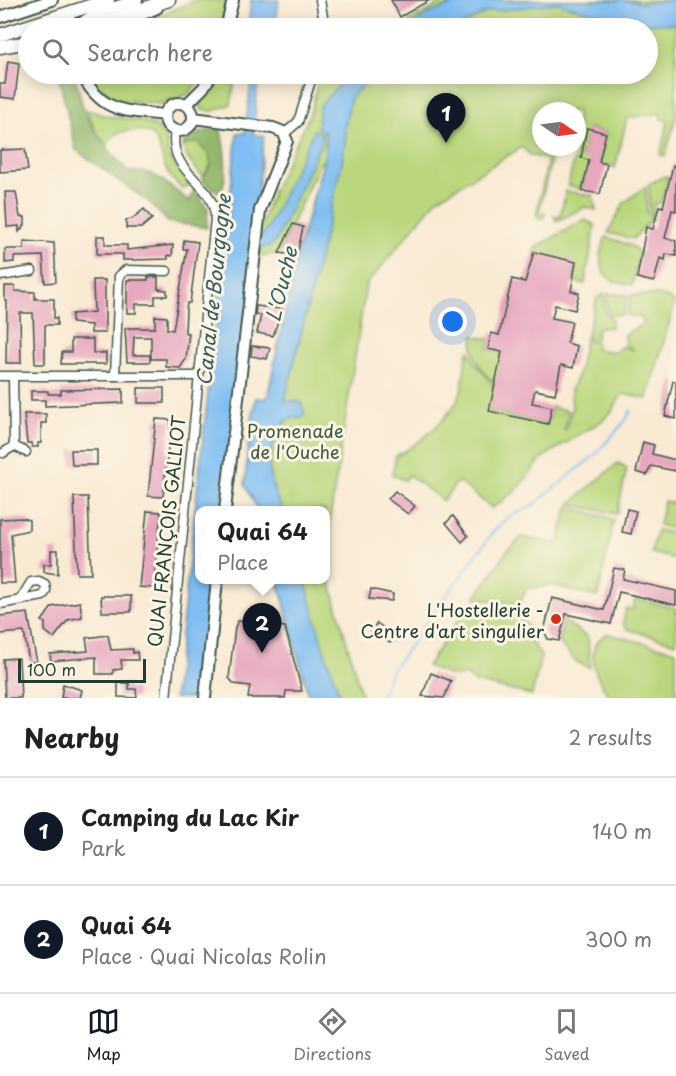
<!DOCTYPE html>
<meta charset="utf-8">
<style>
:root{--surface:#fff;--page:#f2f2f2;--text:#222;--muted:#767676;--line:#e0e0e0;--accent:#111827}
body{margin:0;font-family:"Playpen Sans",sans-serif;background:var(--page);color:var(--text)}
.compass{position:absolute;left:532px;top:102px;width:54px;height:54px;border-radius:50%;background:var(--surface);box-shadow:0 3px 15px #0003;rotate:103deg}
.scale{position:absolute;left:18px;bottom:15px;width:128px;box-sizing:border-box;padding-left:6px;border:3px solid #1f3d34;border-top:0;font-size:16px;line-height:21px;white-space:nowrap;color:#1f3d34;-webkit-text-stroke:4px #fcf5e5;paint-order:stroke}
.you{position:absolute;left:453px;top:322px;width:21px;height:21px;margin:-15px;border:4px solid #fff;border-radius:50%;background:#1a73e8;box-shadow:0 0 0 9px #1a73e833}
.badge{display:grid;place-items:center;width:39px;height:39px;border-radius:50%;background:var(--accent);color:#fff;font-size:20px;font-weight:700}
.pin{position:absolute;translate:-50% -50px;filter:drop-shadow(0 2px 3px #0008)}
.pin::after{content:'';position:absolute;top:32px;width:21px;height:18px;background:inherit;clip-path:polygon(0 0,100% 0,50% 100%)}
.popup{position:absolute;left:195px;top:506px;width:135px;height:78px;box-sizing:border-box;display:grid;place-content:center;border-radius:12px;background:var(--surface);filter:drop-shadow(0 2px 4px #0005);font-size:20px;white-space:nowrap;color:var(--muted)}
.popup b{font-size:22px;color:var(--text)}
.popup::after{content:'';position:absolute;left:50%;top:100%;margin-left:-12px;border:12px solid transparent;border-top-color:var(--surface)}
.list{margin:0;padding:0;list-style:none}
h2{display:flex;justify-content:space-between;align-items:center;height:78px;margin:0;padding:0 24px;font-size:26px}
h2 small{font-size:20px;font-weight:400;color:var(--muted)}
.list li{display:grid;grid-template-columns:39px 1fr auto;gap:18px;align-items:center;box-sizing:border-box;height:108px;padding:0 24px;border-top:2px solid var(--line)}
.list b{display:block;font-size:22px;white-space:nowrap}
.list p{margin:0;font-size:20px;white-space:nowrap;color:var(--muted)}
.list em{font-size:20px;font-style:normal;color:var(--muted)}
.icon{flex:none;width:33px;height:33px;fill:none;stroke:currentColor;stroke-width:2;stroke-linecap:round;stroke-linejoin:round}
.map{position:relative;flex:none;width:676px;height:698px;overflow:hidden}
.search{position:absolute;background:var(--surface);box-shadow:0 3px 15px #0003;left:18px;right:18px;top:18px;height:66px;display:flex;align-items:center;gap:15px;box-sizing:border-box;padding:0 21px;border-radius:33px;color:var(--muted);font-size:22px}
.sheet{height:294px;background:var(--surface)}
nav{display:flex;justify-content:space-around;align-items:center;box-sizing:border-box;height:84px;border-top:2px solid var(--line);background:var(--surface);font-size:16px;color:var(--muted)}
nav a{display:grid;justify-items:center;gap:3px}
nav .on{color:var(--accent)}
.map>svg:first-child{display:block}
.green{fill:#bad77e;stroke:#6c8a59;stroke-width:1.5}
.forest{fill:#93b86d;stroke:#597a50;stroke-width:1.5}
.water{fill:#7fbdf2;stroke:#4f7d93;stroke-width:1.5}
.lines{fill:none;stroke-linecap:round;stroke-linejoin:round}
.stream{stroke:#7fbdf2;stroke-width:2}
.building{fill:#e7a7bf}
.minor-casing{stroke:#40574c;stroke-width:11}
.tertiary-casing{stroke:#40574c;stroke-width:14}
.primary-casing{stroke:#40574c;stroke-width:15}
.minor{stroke:#fff;stroke-width:8}
.tertiary{stroke:#fff;stroke-width:10}
.primary{stroke:#fff;stroke-width:12}
.poi-dot{fill:#c8321e;stroke:#fcf5e5;stroke-width:2}
.labels{text-anchor:middle;dominant-baseline:central;stroke-width:6;stroke-linejoin:round;paint-order:stroke}
.park-label{font-size:18px;fill:#3e5c43;stroke:#fcf5e5}
.street-label{font-size:18px;fill:#1f3d34;stroke:#fcf5e5}
.poi-label{font-size:18px;fill:#1f3d34;stroke:#fcf5e5;text-anchor:end}
.water-label{font-size:20px;font-style:italic;fill:#375d64;stroke:#fcf5e5}
</style>
<div class="map">
<svg width="676" height="698" viewBox="0 0 676 698">
<rect width="100%" height="100%" fill="#fcf5e5"/>
<filter id="ink" filterUnits="userSpaceOnUse"><feTurbulence type="fractalNoise" baseFrequency=".0167" numOctaves="2"/><feDisplacementMap in="SourceGraphic" scale="12" xChannelSelector="R" yChannelSelector="G"/><feConvolveMatrix kernelMatrix="1 2 1 2 8 2 1 2 1" color-interpolation-filters="sRGB"/></filter>
<filter id="wash" filterUnits="userSpaceOnUse"><feTurbulence type="fractalNoise" baseFrequency=".008" numOctaves="4" result="noise"/><feDisplacementMap in="SourceGraphic" scale="24" xChannelSelector="R" yChannelSelector="G"/><feGaussianBlur stdDeviation="1.35" result="paint"/><feColorMatrix in="noise" values="0 0 0 0 0 0 0 0 0 0 0 0 0 0 0 0 0 1.4 0 .05"/><feComposite in="paint" operator="in"/></filter>
<g filter="url(#wash)">
<rect width="100%" height="100%" fill="#f9ead4"/>
<g class="green">
<path d="M196,0H227L221,28H131Z"/>
<path d="M446,0H676V117L665,156L660,155L668,121L661,119L660,113L627,118L615,168L599,162L606,133L588,128L581,157L591,160L582,189L568,186L577,147V111H541V147H554L539,212L545,213L544,218H540L536,215L548,160L530,155L522,147L437,199L366,285L325,551V510H258L245,485L249,435L256,398L267,399L296,259L324,159L319,165L278,253L262,256C246,227 299,143 310,113C315,100 316,87 320,74H648V28H399Z"/>
<path d="M92,74H205L188,94L160,104L118,99L96,85Z"/>
<path d="M220,74H236L231,104L213,111L202,110L200,103Z"/>
<path d="M87,110L106,116L143,121L157,127L166,137L168,156L190,185L183,189C179,185 173,181 170,176C155,154 167,127 128,131C117,132 111,136 107,146L96,132Z"/>
<path d="M191,142H197L210,155L211,165L203,177L188,159L183,146Z"/>
<path d="M665,176L668,177L661,203H655L653,215L650,212L649,184Z"/>
<path d="M646,186L647,213L653,218L633,239L608,233L624,203Z"/>
<path d="M566,191L593,196L596,210L585,207L557,221L554,216L560,217Z"/>
<path d="M584,220L595,225L585,284L573,282L575,271L534,252L536,247Z"/>
<path d="M606,237L632,246L640,253L632,285L615,282L604,274L600,255Z"/>
<path d="M604,294L605,312L612,318L611,327L597,328L596,339L586,338L597,298Z"/>
<path d="M607,294L628,295L623,315H614L608,311Z"/>
<path d="M631,295C645,295 666,292 675,303L647,399L622,394L612,411L602,421L543,457L516,491L492,508L458,481L443,501L409,475L405,480L392,475L396,456C417,446 455,414 461,391C465,377 463,364 469,350L475,363L496,388L489,411L548,424L552,407L569,411L564,429L566,430L572,410L571,390L578,374L585,340L596,342V349L615,352L622,346L634,350L625,344V335L644,323L642,318L627,315Z"/>
<path d="M474,336L490,339L488,349L502,352L496,383C482,374 469,354 474,336Z"/>
<path d="M618,463L627,468L617,514L570,504Z"/>
<path d="M664,501L676,504L674,529L659,525Z"/>
<path d="M568,507L614,519L598,597L551,585L526,589L520,604L475,598L507,551L522,537L558,544Z"/>
<path d="M657,530L673,533L671,540L676,542V559L651,553Z"/>
<path d="M325,563L362,698H309L278,580H325Z"/>
<path d="M635,599L676,608V643L627,629L623,623L626,608L633,610Z"/>
<path d="M470,603L521,613L523,621L530,629L529,638L541,656L532,695L475,682L465,675L451,676L427,666Z"/>
<path d="M564,620L588,638L590,668L575,661L559,642Z"/>
<path d="M608,634L676,651V698H612C596,683 581,645 608,634Z"/>
</g>
<g class="forest">
<path d="M58,74H72C81,88 78,95 84,109C93,132 110,152 126,169L130,172C158,168 167,187 190,201L194,189L208,209L207,228L168,222L150,203L76,150Z"/>
<path d="M214,129L221,130C224,149 230,176 220,193L203,182V177L211,165L209,155L197,142L183,146L185,137Z"/>
</g>
<g class="water">
<path d="M251,0H279L275,28H248Z"/>
<path d="M464,0H626L642,3L676,0V24L632,23L557,3L487,12L457,28H408L430,13Z"/>
<path d="M252,74H259L253,134L264,136L253,235L260,237L267,229L314,130L322,134V141L276,241L269,247L259,248L221,510H199V580H213L200,698H174L237,133H245Z"/>
<path d="M350,74H376L351,97L344,131L346,136L342,163L285,401L301,402L305,416L287,420C264,451 265,477 283,510H258L245,485L249,435L256,398L267,399L296,259L325,157V132L317,128L320,105Z"/>
<path d="M278,580H305L323,646L341,698H309Z"/>
</g>
<g class="lines">
<path class="stream" d="M380,698L392,670L493,532L506,519L532,506L596,454L626,420L631,410"/>
</g>
<g id="blocks">
<g class="building">
<path d="M391,0H430L400,17Z"/>
<path d="M8,61L19,63L15,99L0,97V84H5Z"/>
<path d="M587,128L606,133L599,162L607,164L600,194L582,191L589,160L581,158Z"/>
<path d="M25,149L28,170L0,172V150Z"/>
<path d="M673,165H676V211L672,210L665,238L676,241V256L666,254L665,260L660,258L654,282L637,278L646,227L653,229L659,206L663,207Z"/>
<path d="M5,192H16L20,217H25V225L19,232V226L7,227Z"/>
<path d="M144,209L152,219L141,228H126V220L132,219Z"/>
<path d="M293,224L303,227L297,255L279,253Z"/>
<path d="M97,236H105V245H127V250L173,245L172,256L168,255V259L133,260H123V254H97Z"/>
<path d="M184,240L198,242L190,303H187L186,310L185,333H189L186,359L180,368L166,367V359H151V337H134L133,355H150V362H127L125,328H155V316L167,317V329L173,330L187,249H183Z"/>
<path d="M24,241L54,243L56,282L45,283L43,256L14,257V262L5,263V249H24Z"/>
<path d="M534,252L576,262L571,291L579,293L575,310L555,305L552,318L572,322L567,343L577,346L573,368L561,365L555,394L535,390L532,403L552,407L548,424L489,411L502,352L488,349L491,333L499,335L512,279L525,282Z"/>
<path d="M148,277H158V289L167,290V296H155V304H136V313H127V280H148Z"/>
<path d="M93,280H105V333H91V325L72,323V314L94,312Z"/>
<path d="M5,286H15V291L35,292V299H54V318H57V325H45V364H35L33,313H20L21,363H6L7,301H5Z"/>
<path d="M256,306L282,309L273,336L257,333L261,315L255,314Z"/>
<path d="M71,339H93V353H106V364H61L62,352H71Z"/>
<path d="M252,346L270,348L267,359L251,356Z"/>
<path d="M673,381H676V419L665,416Z"/>
<rect x="138" y="388" width="26" height="15"/>
<path d="M123,389V403L45,406V400H31V391H48V394H61V390Z"/>
<path d="M24,414H46V423H41V443H38V447H32L31,443H27Z"/>
<path d="M156,419L171,420L163,497L148,496Z"/>
<path d="M643,442L654,445L652,454L676,460V471L651,466L647,475L636,472Z"/>
<path d="M71,450H97V465H72Z"/>
<path d="M395,491L415,506L408,514L388,499Z"/>
<path d="M74,497H88L91,574H77Z"/>
<path d="M627,509L636,511L631,534L622,532Z"/>
<path d="M147,511L161,512L153,588L139,587Z"/>
<path d="M453,516L468,536L462,542L446,523Z"/>
<path d="M23,518L29,520V530L11,534L15,583H0V519Z"/>
<path d="M51,550H58V574L44,572V564H51Z"/>
<path d="M614,568L625,570L623,579L676,591V605L619,592L611,624L566,614L559,641L548,639L544,631L552,598L604,610Z"/>
<path d="M371,589L393,594L392,601L369,599Z"/>
<path d="M101,596H131V612H102Z"/>
<path d="M80,602L82,617L68,620L54,638L45,631V623L42,621L52,607Z"/>
<path d="M28,613L34,648L37,662H29L24,632L0,634V616Z"/>
<path d="M238,621L285,627L302,691H286L285,698H248L250,686L234,684L229,678L235,627Z"/>
<path d="M377,623L395,636L390,643L371,631Z"/>
<path d="M108,635L111,650L133,649V653L137,652L138,660H121L122,669L113,670V674H96V657L51,661L50,654L88,651L86,638Z"/>
<path d="M19,658L21,698H5L3,659Z"/>
<path d="M431,673L451,681L444,698L422,696Z"/>
<path d="M118,683H129V689H136L137,698L118,697Z"/>
<path d="M63,684L82,690L80,698H61Z"/>
</g>
</g>
</g>
<g filter="url(#ink)">
<use href="#blocks" fill-opacity="0" stroke="#40574c" stroke-width="1.5"/>
<g class="lines">
<g class="minor-casing">
<g id="minor">
<path d="M320,0L325,28"/>
<path d="M284,134L298,122L313,74"/>
<path d="M0,276L32,271"/>
<path d="M0,376H198"/>
<path d="M115,376L119,276L126,270L167,271"/>
<path d="M13,377L14,446"/>
<path d="M14,446L26,452"/>
<path d="M3,453L14,446"/>
<path d="M0,604L43,596L46,591L45,584L39,581L31,582L20,600"/>
<path d="M166,698L215,219C215,179 167,176 175,130"/>
</g>
</g>
<g class="tertiary-casing">
<g id="tertiary">
<path d="M0,17L52,0"/>
<path d="M54,18L71,28"/>
<path d="M77,28C90,12 117,7 137,0"/>
<path d="M111,28L157,8"/>
<path d="M226,28L233,0"/>
<path d="M81,74C104,114 122,110 165,115"/>
<circle cx="179" cy="117" r="14"/>
<path d="M186,105L203,88L212,74"/>
<path d="M193,118L273,128L283,132L287,141L260,210L225,510"/>
<path d="M205,698L217,580"/>
</g>
</g>
<g class="primary-casing">
<g id="primary">
<path d="M86,28L169,0"/>
<path d="M0,35L108,0"/>
<path d="M0,47L28,42"/>
</g>
</g>
<use href="#minor" class="minor"/>
<use href="#tertiary" class="tertiary"/>
<use href="#primary" class="primary"/>
</g>
</g>
<circle class="poi-dot" cx="556" cy="619" r="6"/>
<g class="labels">
<g class="park-label">
<text x="295" y="430">Promenade<tspan x="295" dy="21">de l'Ouche</tspan></text>
</g>
<g class="street-label">
<text transform="translate(166 531) rotate(-84)">QUAI FRANÇOIS GALLIOT</text>
</g>
<g class="poi-label">
<text x="544" y="609">L'Hostellerie -<tspan x="544" dy="21">Centre d'art singulier</tspan></text>
</g>
<g class="water-label">
<text transform="translate(281 284) rotate(-76)">L'Ouche</text>
<text transform="translate(213 290) rotate(-84)">Canal de Bourgogne</text>
</g>
</g>
</svg>
<svg class="compass" viewBox="-18 -18 36 36"><path d="M0-13l5 13h-10z" fill="#e53935"/><path d="M0 13l5-13h-10z" fill="#767676"/></svg>
<div class="scale">100 m</div>
<div class="you"></div>
<div class="pin badge" style="left:446px;top:143px">1</div>
<div class="pin badge" style="left:262px;top:653px">2</div>
<div class="popup"><b>Quai 64</b>Place</div>
<div class="search"><svg class="icon" aria-label="search" viewBox="0 0 24 24"><circle cx="10" cy="10" r="6"/><path d="M15 15l6 6"/></svg>Search here</div>
</div>
<section class="sheet">
<h2>Nearby<small>2 results</small></h2>
<ul class="list">
<li><span class="badge">1</span><div><b>Camping du Lac Kir</b><p>Park</p></div><em>140 m</em></li>
<li><span class="badge">2</span><div><b>Quai 64</b><p>Place · Quai Nicolas Rolin</p></div><em>300 m</em></li>
</ul>
</section>
<nav>
<a class="on"><svg class="icon" aria-label="map" viewBox="0 0 24 24"><path d="M3 6l6-2 6 2 6-2v14l-6 2-6-2-6 2zM9 4v14M15 6v14"/></svg>Map</a>
<a><svg class="icon" aria-label="directions" viewBox="0 0 24 24"><path d="M12 3l9 9-9 9-9-9zM9 14v-3h6M13 9l2 2-2 2"/></svg>Directions</a>
<a><svg class="icon" aria-label="saved" viewBox="0 0 24 24"><path d="M7 4h10v16l-5-4-5 4z"/></svg>Saved</a>
</nav>
